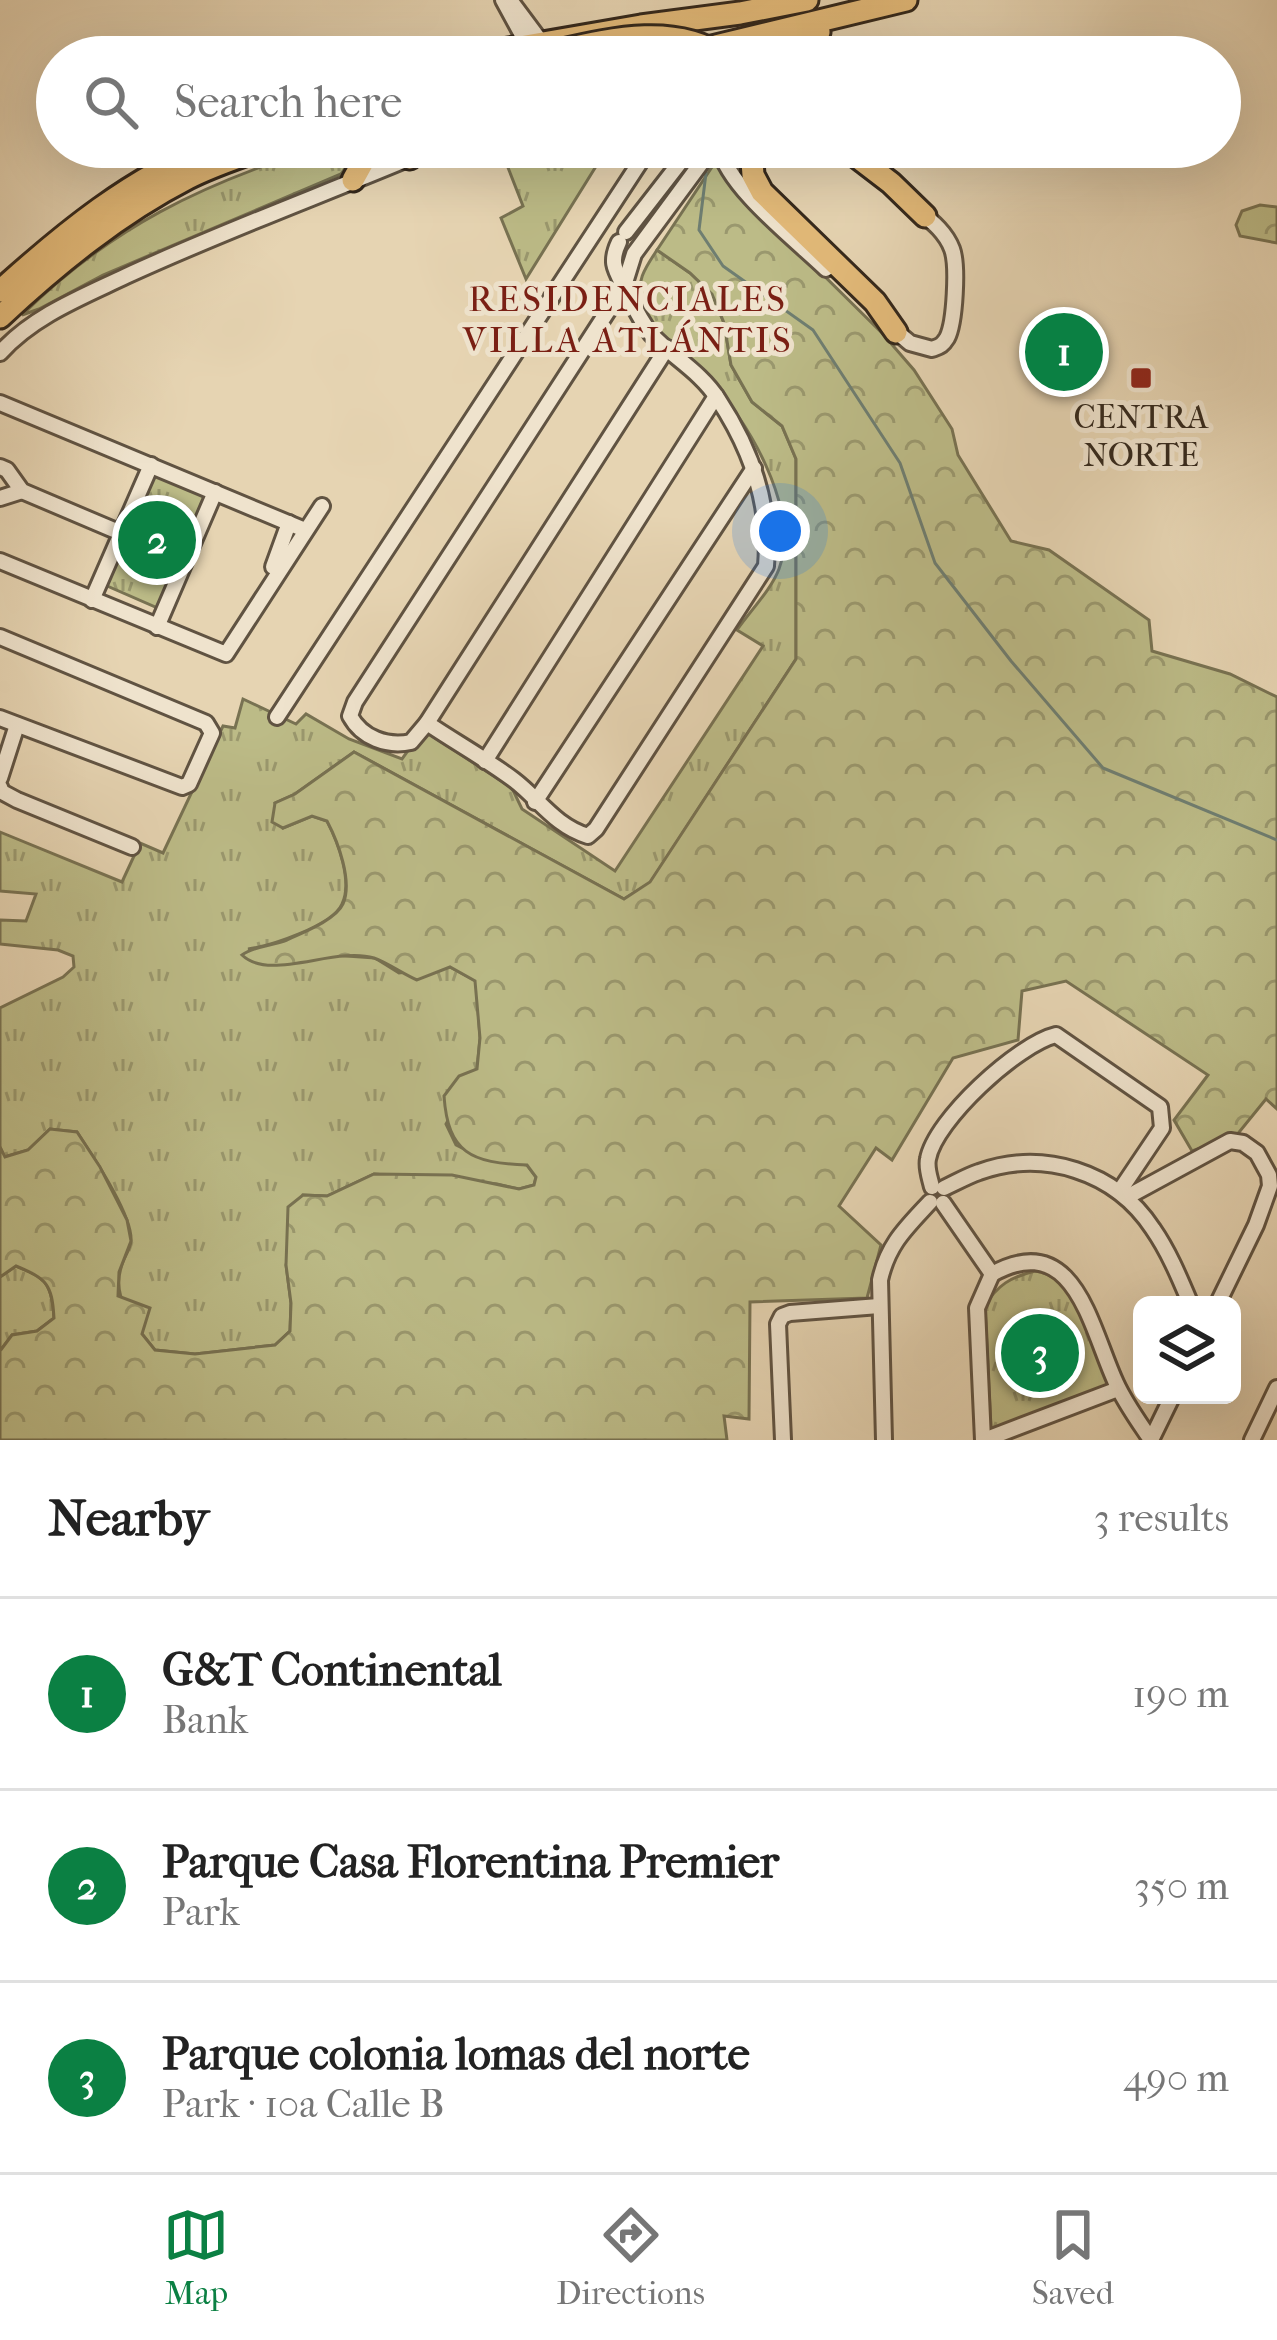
<!DOCTYPE html>
<meta charset="utf-8">
<style>
:root{--surface:#fff;--page:#f2f2f2;--text:#222;--muted:#767676;--line:#e0e0e0;--accent:#0b8043}
body{margin:0;font-family:"IM FELL French Canon",serif;background:var(--page);color:var(--text)}
.controls{position:absolute;right:36px;bottom:36px;display:grid;overflow:hidden;border-radius:18px;box-shadow:0 12px 48px #0002}
.controls button{width:108px;height:108px;display:grid;place-items:center;padding:0;border:0;border-bottom:3px solid var(--line);background:var(--surface);color:var(--text);font:60px sans-serif}
.you{position:absolute;left:780px;top:531px;width:42px;height:42px;margin:-30px;border:9px solid #fff;border-radius:50%;background:#1a73e8;box-shadow:0 0 0 18px #1a73e833}
.badge{display:grid;place-items:center;width:78px;height:78px;border-radius:50%;background:var(--accent);color:#fff;font-size:39px;font-weight:700}
.pin{position:absolute;translate:-50% -50%;border:6px solid #fff;box-shadow:0 3px 12px #0006}
.list{margin:0;padding:0;list-style:none}
h2{display:flex;justify-content:space-between;align-items:center;height:156px;margin:0;padding:0 48px;font-size:51px}
h2 small{font-size:39px;font-weight:400;color:var(--muted)}
.list li{display:grid;grid-template-columns:78px 1fr auto;gap:36px;align-items:center;box-sizing:border-box;height:192px;padding:0 48px;border-top:3px solid var(--line)}
.list b{display:block;font-size:45px;white-space:nowrap}
.list p{margin:0;font-size:39px;white-space:nowrap;color:var(--muted)}
.list em{font-size:39px;font-style:normal;color:var(--muted)}
.icon{flex:none;width:66px;height:66px;fill:none;stroke:currentColor;stroke-width:2;stroke-linecap:round;stroke-linejoin:round}
.map{position:relative;flex:none;width:1277px;height:1440px;overflow:hidden}
.search{position:absolute;background:var(--surface);box-shadow:0 12px 48px #0002;left:36px;right:36px;top:36px;height:132px;display:flex;align-items:center;gap:30px;box-sizing:border-box;padding:0 42px;border-radius:66px;color:var(--muted);font-size:45px}
.sheet{height:732px;background:var(--surface)}
nav{display:flex;justify-content:space-around;align-items:center;box-sizing:border-box;height:168px;border-top:3px solid var(--line);background:var(--surface);font-size:33px;color:var(--muted)}
nav a{display:grid;justify-items:center;gap:6px}
nav .on{color:var(--accent)}
.map>svg:first-child{display:block}
.grass{fill:url(#grass-tufts);stroke:#787252;stroke-width:3}
.forest{fill:url(#forest-crowns);stroke:#787252;stroke-width:3}
.lines{fill:none;stroke-linecap:round;stroke-linejoin:round}
.stream{stroke:#6f7e71;stroke-width:3}
.minor-casing{stroke:#605342;stroke-width:20}
.highway-casing{stroke:#34281c;stroke-width:27}
.minor{stroke:#efe3cd;stroke-width:14}
.highway{stroke:#e3ba79;stroke-width:21}
.highway-bridge-casing{stroke:#34281c;stroke-width:27;stroke-linecap:butt}
.highway-bridge{stroke:#e3ba79;stroke-width:21}
.poi-dot{fill:#8f2418;stroke:#efe3cd;stroke-width:4.5}
.labels{text-anchor:middle;dominant-baseline:central;stroke-width:10;stroke-linejoin:round;paint-order:stroke}
.poi-label{font-size:33px;fill:#34281c;stroke:#efe3cd}
.neighbourhood-label{font-size:36px;letter-spacing:3px;fill:#7a1f14;stroke:#efe3cd}
</style>
<div class="map">
<svg width="1277" height="1440" viewBox="0 0 1277 1440">
<defs>
<pattern id="grass-tufts" width="24" height="20" patternUnits="userSpaceOnUse" patternTransform="scale(3)"><rect width="24" height="20" fill="#bcbb87"/><path d="M3 7l-1-3M5 7V3M7 7l1-3M15 17l-1-3M17 17v-4M19 17l1-3" fill="none" stroke="#9a986e"/></pattern>
<pattern id="forest-crowns" width="20" height="18" patternUnits="userSpaceOnUse" patternTransform="scale(3)"><rect width="20" height="18" fill="#bcbb87"/><path d="M2 6a3 3 0 1 1 6 0M12 15a3 3 0 1 1 6 0" fill="none" stroke="#9a986e"/></pattern>
</defs>
<rect width="100%" height="100%" fill="#e6d4b2"/>
<filter id="stains"><feTurbulence type="fractalNoise" baseFrequency=".00167" numOctaves="4"/><feColorMatrix values="0 0 0 0 .2 0 0 0 0 .09 0 0 0 0 .02 0 0 0 .5 -.17"/></filter>
<radialGradient id="worn" r=".72"><stop offset=".6" stop-color="#630" stop-opacity="0"/><stop offset="1" stop-color="#630" stop-opacity=".3"/></radialGradient>
<g class="grass">
<path d="M319,147H346L353,158L341,174L103,275L39,309L22,315C111,227 202,184 319,147Z"/>
<path d="M500,147H608L526,279L501,218L523,206Z"/>
<path d="M657,250L690,273L712,294L724,323L731,365L752,402L782,426L796,459V659L650,883L624,899L354,752L295,794L275,803L283,828L312,816L327,821C338,842 353,882 342,904C332,926 270,946 248,949L375,958L399,973L450,967L476,981L480,1038L477,1069L446,1124L456,1145L484,1159L527,1165L536,1177L534,1185L519,1189L497,1184L374,1174L327,1196L303,1195L286,1265L291,1303L290,1331L275,1345L195,1354L155,1350C136,1327 111,1299 121,1268C123,1259 130,1250 131,1241C133,1215 92,1155 77,1132L50,1129L28,1150L4,1157L0,1147V1008L63,977L74,967L73,956L58,950L0,944V920L26,921L36,894L0,891V832L122,882L140,843L163,853L223,726L235,728L243,699L296,724L306,714L349,739L402,759L423,730L512,788L522,809L615,871L763,646L737,630C750,611 771,590 779,569C801,509 747,419 707,377C686,355 649,332 641,301C636,280 646,267 657,250Z"/>
<path d="M155,471L209,495L160,609L105,585Z"/>
<path d="M16,1266C47,1279 52,1284 54,1318L37,1331L12,1335L0,1351V1277Z"/>
<path d="M1035,1271C1080,1277 1091,1345 1108,1380L1106,1388L991,1429L985,1306C997,1285 1011,1277 1035,1271Z"/>
</g>
<g class="forest">
<path d="M716,161L730,183L882,333L914,370L952,429L958,455L1011,541L1049,550L1149,620L1152,651L1230,674L1277,697V1109L1266,1099L1236,1136L1192,1151L1174,1120L1208,1075L1066,981L1022,991L1018,1040L953,1058L892,1160L876,1148L839,1206L881,1245L867,1298L750,1302L749,1419L724,1416L727,1440H0V1351L12,1335L37,1331L54,1318C52,1284 47,1279 16,1266L0,1277V1147L5,1157L28,1150L50,1129L77,1132L100,1167L127,1220L131,1241L119,1272L118,1296L150,1308L142,1334L155,1350L195,1354L275,1345L290,1331L291,1303L286,1265L288,1207L303,1195L327,1196L374,1174L452,1175L519,1189L534,1185L536,1177L527,1165C471,1163 448,1153 444,1096L459,1076L477,1069L480,1038L475,981L450,967L417,980C403,974 388,963 374,958C335,946 270,982 242,955C254,946 272,946 287,940C302,933 336,920 343,904C353,881 338,842 327,821L312,816L283,828L272,822L275,803L295,794L354,752L624,899L650,882L796,659V459L782,426L752,402L731,365L724,323L712,294L690,273L657,250Z"/>
<path d="M1260,205L1277,207V243L1240,236L1236,225L1242,211Z"/>
</g>
<g class="lines">
<path class="stream" d="M706,173L699,230L723,266L813,330L900,463L935,563L1011,661L1103,768L1277,840"/>
<g class="minor-casing">
<g id="minor">
<path d="M503,0L528,46"/>
<path d="M510,0L542,43"/>
<path d="M719,147C728,188 795,239 826,269"/>
<path d="M626,232L692,147"/>
<path d="M892,328L910,343L932,349C940,346 942,346 947,338C955,323 958,265 952,249C946,233 933,222 920,212"/>
<path d="M667,348L427,723L411,742C387,747 362,738 350,716L355,702L624,286L634,254L713,147"/>
<path d="M0,353C33,316 82,297 126,276C228,229 333,191 436,147"/>
<path d="M0,403L305,530"/>
<path d="M0,467L7,470L22,491L121,533"/>
<path d="M0,498L22,491"/>
<path d="M0,561L226,654L322,506"/>
<path d="M273,567L289,523"/>
<path d="M92,600L151,465"/>
<path d="M157,627L215,492"/>
<path d="M0,637L206,723L212,733L189,784L182,787L0,718"/>
<path d="M277,717L650,147"/>
<path d="M427,723C455,742 486,759 514,780C539,799 555,826 588,836L596,829L766,566C771,506 751,449 718,399C700,371 672,357 651,334C639,319 632,302 623,285C614,268 610,261 619,242"/>
<path d="M485,761L716,396"/>
<path d="M0,778L17,725"/>
<path d="M0,787L2,792L17,800L132,847"/>
<path d="M535,802L754,468"/>
<path d="M932,1187C930,1178 926,1168 928,1159C935,1120 1018,1044 1056,1035L1160,1107L1162,1128L1119,1192"/>
<path d="M944,1188C955,1183 967,1176 979,1172C1043,1149 1115,1171 1153,1229C1169,1252 1180,1279 1191,1305"/>
<path d="M1127,1197L1230,1141L1243,1143L1257,1153L1269,1175L1270,1186L1256,1225L1217,1305"/>
<path d="M943,1203L992,1274"/>
<path d="M992,1274C1075,1228 1090,1327 1116,1383C1125,1403 1139,1422 1151,1440"/>
<path d="M783,1440L778,1324L782,1316L790,1313L879,1306"/>
<path d="M884,1440L880,1280C888,1244 906,1228 930,1202"/>
<path d="M983,1440L977,1308L992,1274"/>
<path d="M984,1440L1118,1389"/>
<path d="M1151,1440L1173,1395"/>
<path d="M1252,1440L1277,1388"/>
</g>
</g>
<g class="highway-casing">
<g id="highway">
<path d="M462,57L641,26L740,13L807,0"/>
<path d="M599,57L672,40"/>
<path d="M670,57L906,0"/>
<path d="M767,57L819,32"/>
<path d="M368,147L382,153L410,158"/>
<path d="M751,147L753,175L762,192L875,302L896,332"/>
<path d="M844,147L891,183L925,216"/>
<path d="M353,180L364,160L362,147"/>
<path d="M0,291C62,235 133,176 212,147"/>
<path d="M0,317C57,264 118,214 188,178C213,165 240,157 266,147"/>
</g>
</g>
<use href="#minor" class="minor"/>
<use href="#highway" class="highway"/>
<g class="highway-bridge-casing">
<path id="highway-bridge" d="M530,57C591,45 668,18 724,57"/>
</g>
<use href="#highway-bridge" class="highway-bridge"/>
</g>
<rect class="poi-dot" x="1129" y="366" width="24" height="24" rx="6"/>
<g class="labels">
<g class="poi-label">
<text x="1141" y="417">CENTRA<tspan x="1141" dy="38">NORTE</tspan></text>
</g>
<g class="neighbourhood-label">
<text x="628" y="299">RESIDENCIALES<tspan x="628" dy="41">VILLA ATLÁNTIS</tspan></text>
</g>
</g>
<rect width="100%" height="100%" filter="url(#stains)"/>
<rect width="100%" height="100%" fill="url(#worn)"/>
</svg>
<div class="controls">
<button><svg class="icon" aria-label="layers" viewBox="0 0 24 24"><path d="M12 4l9 5-9 5-9-5zM3 14l9 5 9-5"/></svg></button>
</div>
<div class="you"></div>
<div class="pin badge" style="left:1064px;top:352px">1</div>
<div class="pin badge" style="left:157px;top:540px">2</div>
<div class="pin badge" style="left:1040px;top:1353px">3</div>
<div class="search"><svg class="icon" aria-label="search" viewBox="0 0 24 24"><circle cx="10" cy="10" r="6"/><path d="M15 15l6 6"/></svg>Search here</div>
</div>
<section class="sheet">
<h2>Nearby<small>3 results</small></h2>
<ul class="list">
<li><span class="badge">1</span><div><b>G&amp;T Continental</b><p>Bank</p></div><em>190 m</em></li>
<li><span class="badge">2</span><div><b>Parque Casa Florentina Premier</b><p>Park</p></div><em>350 m</em></li>
<li><span class="badge">3</span><div><b>Parque colonia lomas del norte</b><p>Park · 10a Calle B</p></div><em>490 m</em></li>
</ul>
</section>
<nav>
<a class="on"><svg class="icon" aria-label="map" viewBox="0 0 24 24"><path d="M3 6l6-2 6 2 6-2v14l-6 2-6-2-6 2zM9 4v14M15 6v14"/></svg>Map</a>
<a><svg class="icon" aria-label="directions" viewBox="0 0 24 24"><path d="M12 3l9 9-9 9-9-9zM9 14v-3h6M13 9l2 2-2 2"/></svg>Directions</a>
<a><svg class="icon" aria-label="saved" viewBox="0 0 24 24"><path d="M7 4h10v16l-5-4-5 4z"/></svg>Saved</a>
</nav>
